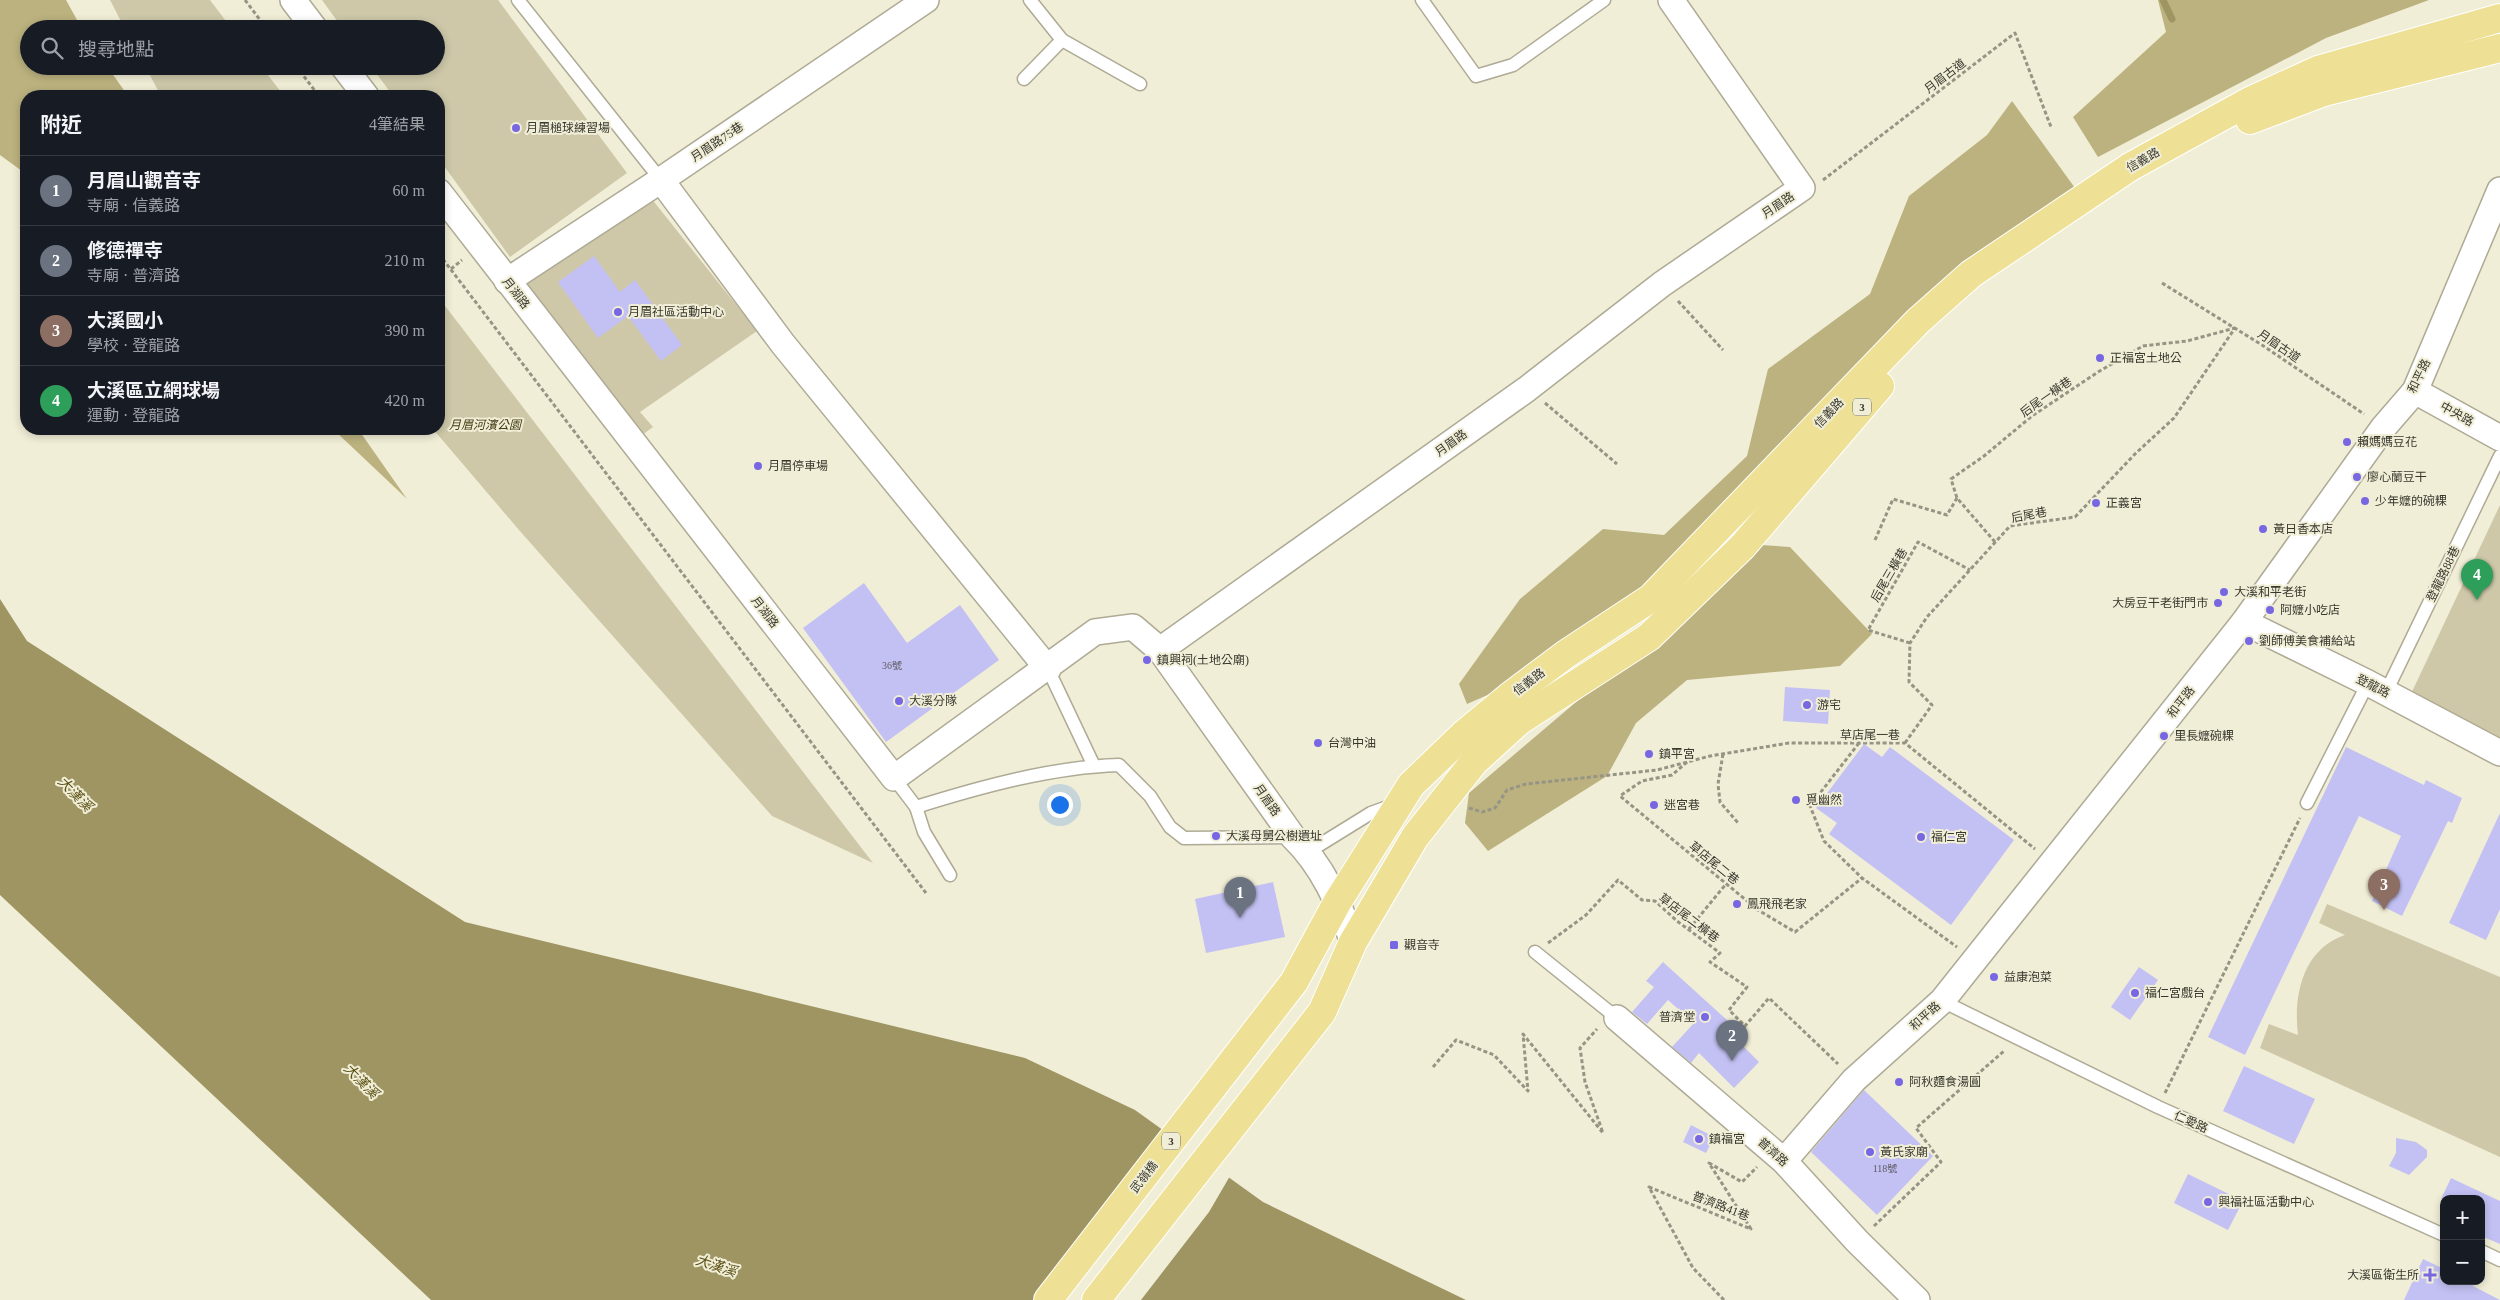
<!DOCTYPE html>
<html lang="zh-TW">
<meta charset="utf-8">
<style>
:root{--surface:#171b24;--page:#20242c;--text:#f1f3f6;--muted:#9ea1a6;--line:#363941;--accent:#8c9099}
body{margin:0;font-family:"Times New Roman","Noto Sans TC",serif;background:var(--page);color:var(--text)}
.controls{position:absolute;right:15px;bottom:15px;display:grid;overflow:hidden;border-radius:10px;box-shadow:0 2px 8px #0003}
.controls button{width:45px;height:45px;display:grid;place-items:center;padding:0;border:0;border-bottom:1px solid var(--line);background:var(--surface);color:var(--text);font:25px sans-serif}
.you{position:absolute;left:1059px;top:804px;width:18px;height:18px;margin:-12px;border:4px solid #fff;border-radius:50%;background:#1a73e8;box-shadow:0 0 0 8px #1a73e833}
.badge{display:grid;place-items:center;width:32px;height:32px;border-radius:50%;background:var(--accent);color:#fff;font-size:16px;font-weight:700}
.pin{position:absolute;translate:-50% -41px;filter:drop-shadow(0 1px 2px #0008)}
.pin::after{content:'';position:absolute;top:26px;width:18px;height:15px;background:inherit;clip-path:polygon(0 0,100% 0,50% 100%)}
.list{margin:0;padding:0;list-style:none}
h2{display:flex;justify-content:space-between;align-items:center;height:65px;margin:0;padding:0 20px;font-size:21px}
h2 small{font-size:16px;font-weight:400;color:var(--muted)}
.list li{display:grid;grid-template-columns:32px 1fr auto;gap:15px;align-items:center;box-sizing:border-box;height:70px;padding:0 20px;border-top:1px solid var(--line)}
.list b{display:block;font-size:19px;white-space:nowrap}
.list p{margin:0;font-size:16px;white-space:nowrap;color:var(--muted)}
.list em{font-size:16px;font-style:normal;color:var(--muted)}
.icon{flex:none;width:28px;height:28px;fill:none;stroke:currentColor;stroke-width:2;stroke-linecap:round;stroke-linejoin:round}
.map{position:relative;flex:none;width:2500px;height:1300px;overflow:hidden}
.search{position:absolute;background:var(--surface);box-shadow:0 2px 8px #0003;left:20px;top:20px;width:425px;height:55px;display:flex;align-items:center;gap:12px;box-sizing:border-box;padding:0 18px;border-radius:28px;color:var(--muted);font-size:19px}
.panel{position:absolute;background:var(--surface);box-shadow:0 2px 8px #0003;left:20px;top:90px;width:425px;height:345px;border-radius:20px}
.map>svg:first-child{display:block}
.green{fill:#cec8a9}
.forest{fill:#bbb27f}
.water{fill:#9e9563}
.pier{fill:#f1eed7}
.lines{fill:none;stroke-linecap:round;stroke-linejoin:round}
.stream{stroke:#9e9563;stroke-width:7}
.building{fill:#c3c1f3}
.service-casing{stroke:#aeaa95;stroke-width:15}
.minor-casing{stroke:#aeaa95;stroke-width:28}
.primary-casing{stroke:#fff;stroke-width:30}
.path{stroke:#969484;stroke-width:3;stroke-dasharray:4 2.5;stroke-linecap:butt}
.service{stroke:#fff;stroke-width:12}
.minor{stroke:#fff;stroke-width:25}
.primary{stroke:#eee195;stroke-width:28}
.poi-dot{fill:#7867e2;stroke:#f1eed7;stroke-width:2}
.labels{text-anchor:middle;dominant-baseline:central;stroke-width:4;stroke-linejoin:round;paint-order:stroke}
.number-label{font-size:10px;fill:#5c5a60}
.shield{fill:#f1eed7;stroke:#706f61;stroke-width:1}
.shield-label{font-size:11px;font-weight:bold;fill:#39382f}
.street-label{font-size:12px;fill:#39382f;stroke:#f1eed7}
.poi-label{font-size:12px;fill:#39382f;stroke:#f1eed7;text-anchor:start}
.park-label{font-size:12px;font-style:italic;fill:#403910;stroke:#f1eed7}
.water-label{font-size:14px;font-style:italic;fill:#5a4f13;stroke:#f1eed7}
</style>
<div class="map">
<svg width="2500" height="1300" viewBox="0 0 2500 1300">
<rect width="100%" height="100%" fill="#f1eed7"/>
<g class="green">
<path d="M110,0H210L232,29H125Z"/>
<path d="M322,0H498L627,173L510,257L439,159V96H393L371,66H436V29H343Z"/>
<path d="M145,66H261L284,96H161Z"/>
<path d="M643,188L757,331L640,412L653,427L635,440L510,282Z"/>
<path d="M439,298L873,863L772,816L519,530L433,429H439Z"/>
<path d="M2500,505V739L2410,696Z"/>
<path d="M2327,904L2500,977V1157L2260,1048L2269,1024L2298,1035C2293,995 2303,949 2345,935L2319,923Z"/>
</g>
<g class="forest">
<path d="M0,0H66L82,29H29V66H107L128,96H26V174L0,155Z"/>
<path d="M2158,0H2429L2326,38L2098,157L2073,117L2166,32Z"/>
<path d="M2012,101L2075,188L1639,593L1508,686L1467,704L1459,684L1520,599L1603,529L1664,535L1747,456L1768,369L1870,294L1909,196L1987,135Z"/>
<path d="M333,429H358L407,499Z"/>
<path d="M1761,545L1790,547L1872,634L1840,666L1687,680L1636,723L1607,776L1488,851L1465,823L1469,793Z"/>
</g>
<path class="water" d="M0,599L27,641L465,922L1025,1058L1135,1110L1263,1202L1466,1300H431L0,895Z"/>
<path class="pier" d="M1167,1130L1230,1176L1209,1212L1141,1300H1036Z"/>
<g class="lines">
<path class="stream" d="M2163,0L2172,19"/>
</g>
<g class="building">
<path d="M594,256L620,292L635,280L682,345L661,361L628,316L598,338L558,282Z"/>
<path d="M864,583L907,643L960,605L999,660L886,742L803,628Z"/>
<path d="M1785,687L1830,690L1828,724L1783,721Z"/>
<path d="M1864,744L1882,757L1890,747L2014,840L1951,925L1829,834L1837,823L1816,808Z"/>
<path d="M2346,747L2424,785L2426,780L2462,798L2452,823L2448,821L2402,916L2372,901L2401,836L2359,816L2245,1055L2208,1037Z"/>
<path d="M2500,813V909L2486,940L2449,923Z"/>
<path d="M1273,882L1285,937L1206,953L1195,899Z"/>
<path d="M1663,962L1728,1021L1723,1026L1759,1062L1734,1088L1699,1053L1691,1063L1672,1047L1694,1023L1668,1000L1647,1024L1632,1012L1654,987L1646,981Z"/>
<path d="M2139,967L2158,980L2130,1020L2111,1007Z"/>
<path d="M2244,1066L2315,1099L2294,1144L2223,1111Z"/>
<path d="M1864,1090L1933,1156L1877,1215L1811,1152Z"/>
<path d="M1691,1125L1714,1137L1706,1153L1683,1142Z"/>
<path d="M2396,1138L2416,1142L2427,1150V1157L2409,1175L2389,1166L2396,1153Z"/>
<path d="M2188,1174L2243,1201L2228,1230L2174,1203Z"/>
<path d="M2451,1178L2500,1201V1244L2481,1236V1199H2441Z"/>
<path d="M2423,1259L2444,1269V1281H2475L2473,1286L2500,1300H2404Z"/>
</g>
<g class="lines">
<g class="service-casing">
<g id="service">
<path d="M518,0L661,180"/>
<path d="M1030,0L1062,40L1140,84"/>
<path d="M1422,0L1476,76L1513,65L1604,0"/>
<path d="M1024,79L1062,40"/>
<path d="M1048,669L1094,766"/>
<path d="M2386,692L2500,456"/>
<path d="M894,778L916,807C980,787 1052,767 1119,765L1150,796L1170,827L1184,838L1293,837"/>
<path d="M2307,803L2368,683"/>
<path d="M916,807L924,832L950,875"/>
<path d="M1308,852L1371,813L1396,804"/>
<path d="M1535,952L1617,1018"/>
<path d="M1942,1001L2158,1107L2444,1235"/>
<path d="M2481,1251L2500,1260"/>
</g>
</g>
<g class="minor-casing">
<g id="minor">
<path d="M293,0L315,29"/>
<path d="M343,66L366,96"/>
<path d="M661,180L783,344L1048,669"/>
<path d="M439,192L894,778L1095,632L1133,627L1160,650"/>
<path d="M507,281L661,180L926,0"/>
<path d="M2415,391L2500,438"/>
<path d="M2244,622L2368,683L2500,753"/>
<path d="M1353,942C1339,904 1323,866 1293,837L1160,650L1527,389L1662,284L1802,188L1671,0"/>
<path d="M1617,1018L1784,1161L1857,1241L1917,1300"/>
<path d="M1784,1161L1854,1080L1942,1001L2244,622L2383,428L2415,391L2500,190"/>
</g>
</g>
<g class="primary-casing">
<g id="primary">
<path d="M2250,120L2324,92L2500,48"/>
<path d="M1048,1300L1294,982L1338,901L1411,785L1464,734L1510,696L1566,654L1651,598L1918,321L1971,274L2130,167L2250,101L2318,70L2500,18"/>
<path d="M1096,1300L1322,1012L1353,942L1415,837L1474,762L1519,721L1649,637L1742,547L1880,386"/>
</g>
</g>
<g class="path">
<path d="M245,0L267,29"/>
<path d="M296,66L319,96"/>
<path d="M1823,180L2015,33L2051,127"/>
<path d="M439,254L926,893"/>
<path d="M451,269L462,260"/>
<path d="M2162,283L2262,345L2364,414"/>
<path d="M1678,301L1723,350"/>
<path d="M1545,403L1617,464"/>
<path d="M1875,540L1893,499L1947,515L1957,498"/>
<path d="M1995,542L1957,498L1951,479L1984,456L2032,416L2098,372L2143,346L2187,341L2235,328"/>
<path d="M1910,643L1868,630L1918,542L1970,570"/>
<path d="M1859,743L1810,806L1824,841L1862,878L1957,947"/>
<path d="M1905,743L1932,705L1909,682L1910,643L1927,617L2010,526L2075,517L2136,453L2174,418L2235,328"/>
<path d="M1723,754L1718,784L1720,802L1739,824"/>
<path d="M1687,762L1672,775L1642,781L1620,796L1758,910L1795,932L1862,878"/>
<path d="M1469,808L1482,812L1495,808L1507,790L1526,784L1657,770L1710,756L1789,743H1905L2035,849"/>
<path d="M1689,929L1726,884"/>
<path d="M1548,943L1586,915L1618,880L1642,900L1655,901L1677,921L1720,953L1710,962L1747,987L1729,1010L1745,1026L1769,998L1838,1064"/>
<path d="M1433,1067L1456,1040L1494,1055L1528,1091L1523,1034L1603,1133L1585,1082L1580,1048L1597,1029"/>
<path d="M2165,1093L2300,818"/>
<path d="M1874,1226L1941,1162L1916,1128L2004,1051"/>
<path d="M1724,1300L1693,1268L1649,1187L1751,1229L1709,1163L1742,1182L1757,1167"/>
</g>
<use href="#service" class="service"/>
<use href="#minor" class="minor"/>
<use href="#primary" class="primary"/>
</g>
<g class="poi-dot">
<circle cx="516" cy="128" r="5"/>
<circle cx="618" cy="312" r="5"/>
<circle cx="2100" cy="358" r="5"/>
<circle cx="2347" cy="442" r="5"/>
<circle cx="758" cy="466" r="5"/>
<circle cx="2357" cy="477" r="5"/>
<circle cx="2365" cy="501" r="5"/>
<circle cx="2096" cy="503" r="5"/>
<circle cx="2263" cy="529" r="5"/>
<circle cx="2224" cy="592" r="5"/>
<circle cx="2218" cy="603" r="5"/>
<circle cx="2270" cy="610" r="5"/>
<circle cx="2249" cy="641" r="5"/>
<circle cx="1147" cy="660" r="5"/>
<circle cx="899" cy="701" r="5"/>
<circle cx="1807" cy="705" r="5"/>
<circle cx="2164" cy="736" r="5"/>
<circle cx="1318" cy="743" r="5"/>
<circle cx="1649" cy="754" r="5"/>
<circle cx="1796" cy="800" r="5"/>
<circle cx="1654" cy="805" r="5"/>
<circle cx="1216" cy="836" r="5"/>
<circle cx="1921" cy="837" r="5"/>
<circle cx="1737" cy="904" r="5"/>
<rect x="1389" y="940" width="10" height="10" rx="2.5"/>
<circle cx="1994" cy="977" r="5"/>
<circle cx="2135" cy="993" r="5"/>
<circle cx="1705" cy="1017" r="5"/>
<circle cx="1899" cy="1082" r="5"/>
<circle cx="1699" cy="1139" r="5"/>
<circle cx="1870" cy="1152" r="5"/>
<circle cx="2208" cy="1202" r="5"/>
<path d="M2427.5 1267.5h5v5h5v5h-5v5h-5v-5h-5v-5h5z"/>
</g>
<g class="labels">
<g class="number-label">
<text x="892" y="665">36號</text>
<text x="1885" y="1168">118號</text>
</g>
<g class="shield">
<rect x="1853" y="398.5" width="18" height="17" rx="4"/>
<rect x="1162" y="1132.5" width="18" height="17" rx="4"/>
</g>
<g class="shield-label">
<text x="1862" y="407">3</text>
<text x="1171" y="1141">3</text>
</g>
<g class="street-label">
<text transform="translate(1945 76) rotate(-37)">月眉古道</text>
<text transform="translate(717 142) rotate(-34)">月眉路75巷</text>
<text transform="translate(2143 160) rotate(-30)">信義路</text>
<text transform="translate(1778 205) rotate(-34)">月眉路</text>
<text transform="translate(516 293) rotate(52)">月湖路</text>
<text transform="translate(2279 346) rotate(34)">月眉古道</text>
<text transform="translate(2419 376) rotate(-64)">和平路</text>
<text transform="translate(2046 397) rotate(-35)">后尾一橫巷</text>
<text transform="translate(1829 413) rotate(-46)">信義路</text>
<text transform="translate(2457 414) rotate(29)">中央路</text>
<text transform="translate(1451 443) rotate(-36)">月眉路</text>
<text transform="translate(2029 515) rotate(-11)">后尾巷</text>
<text transform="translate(2443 574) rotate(-64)">登龍路88巷</text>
<text transform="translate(1889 575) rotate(-60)">后尾三橫巷</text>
<text transform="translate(765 612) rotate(52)">月湖路</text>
<text transform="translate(1529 682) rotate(-37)">信義路</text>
<text transform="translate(2373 686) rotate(27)">登龍路</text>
<text transform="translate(2181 702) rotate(-52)">和平路</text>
<text x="1870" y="735">草店尾一巷</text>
<text transform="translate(1267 800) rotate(55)">月眉路</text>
<text transform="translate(1714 863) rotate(39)">草店尾二巷</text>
<text transform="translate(1689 918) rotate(37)">草店尾二橫巷</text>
<text transform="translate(1925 1016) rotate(-42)">和平路</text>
<text transform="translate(2191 1122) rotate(24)">仁愛路</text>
<text transform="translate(1773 1152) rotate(42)">普濟路</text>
<text transform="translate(1144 1177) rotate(-52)">武嶺橋</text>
<text transform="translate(1721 1206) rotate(21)">普濟路41巷</text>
</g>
<g class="poi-label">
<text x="526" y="128">月眉槌球練習場</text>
<text x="628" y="312">月眉社區活動中心</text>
<text x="2110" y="358">正福宮土地公</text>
<text x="2357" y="442">賴媽媽豆花</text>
<text x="768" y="466">月眉停車場</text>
<text x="2367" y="477">廖心蘭豆干</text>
<text x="2375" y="501">少年嬤的碗粿</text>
<text x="2106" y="503">正義宮</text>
<text x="2273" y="529">黃日香本店</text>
<text x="2234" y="592">大溪和平老街</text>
<text x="2208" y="603" text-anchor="end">大房豆干老街門市</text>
<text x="2280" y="610">阿嬤小吃店</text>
<text x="2259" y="641">劉師傅美食補給站</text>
<text x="1157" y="660">鎮興祠(土地公廟)</text>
<text x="909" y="701">大溪分隊</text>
<text x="1817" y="705">游宅</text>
<text x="2174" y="736">里長嬤碗粿</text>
<text x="1328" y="743">台灣中油</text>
<text x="1659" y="754">鎮平宮</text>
<text x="1806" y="800">覓幽然</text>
<text x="1664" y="805">迷宮巷</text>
<text x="1226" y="836">大溪母舅公樹遺址</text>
<text x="1931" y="837">福仁宮</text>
<text x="1747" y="904">鳳飛飛老家</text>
<text x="1404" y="945">觀音寺</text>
<text x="2004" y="977">益康泡菜</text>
<text x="2145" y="993">福仁宮戲台</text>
<text x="1695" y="1017" text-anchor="end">普濟堂</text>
<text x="1909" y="1082">阿秋麵食湯圓</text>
<text x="1709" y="1139">鎮福宮</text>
<text x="1880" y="1152">黃氏家廟</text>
<text x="2218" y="1202">興福社區活動中心</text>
<text x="2419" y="1275" text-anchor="end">大溪區衛生所</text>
</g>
<g class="park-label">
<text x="485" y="425">月眉河濱公園</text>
</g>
<g class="water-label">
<text transform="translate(75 794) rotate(45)">大漢溪</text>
<text transform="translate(361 1081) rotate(45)">大漢溪</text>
<text transform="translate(716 1266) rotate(18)">大漢溪</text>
</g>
</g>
</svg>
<div class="controls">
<button>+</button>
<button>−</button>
</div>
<div class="you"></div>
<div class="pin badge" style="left:1240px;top:918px;background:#6b7280">1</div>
<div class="pin badge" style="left:1732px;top:1061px;background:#6b7280">2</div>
<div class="pin badge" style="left:2384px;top:910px;background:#8d6e63">3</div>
<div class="pin badge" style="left:2477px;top:600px;background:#2e9e5b">4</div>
<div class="search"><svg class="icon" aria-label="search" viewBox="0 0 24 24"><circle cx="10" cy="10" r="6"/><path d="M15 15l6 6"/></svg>搜尋地點</div>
<section class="panel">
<h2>附近<small>4筆結果</small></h2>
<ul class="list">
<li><span class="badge" style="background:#6b7280">1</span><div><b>月眉山觀音寺</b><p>寺廟 · 信義路</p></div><em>60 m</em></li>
<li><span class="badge" style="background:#6b7280">2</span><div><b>修德禪寺</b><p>寺廟 · 普濟路</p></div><em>210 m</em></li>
<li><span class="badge" style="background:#8d6e63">3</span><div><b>大溪國小</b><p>學校 · 登龍路</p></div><em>390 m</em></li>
<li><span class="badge" style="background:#2e9e5b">4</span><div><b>大溪區立網球場</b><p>運動 · 登龍路</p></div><em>420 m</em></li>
</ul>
</section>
</div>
